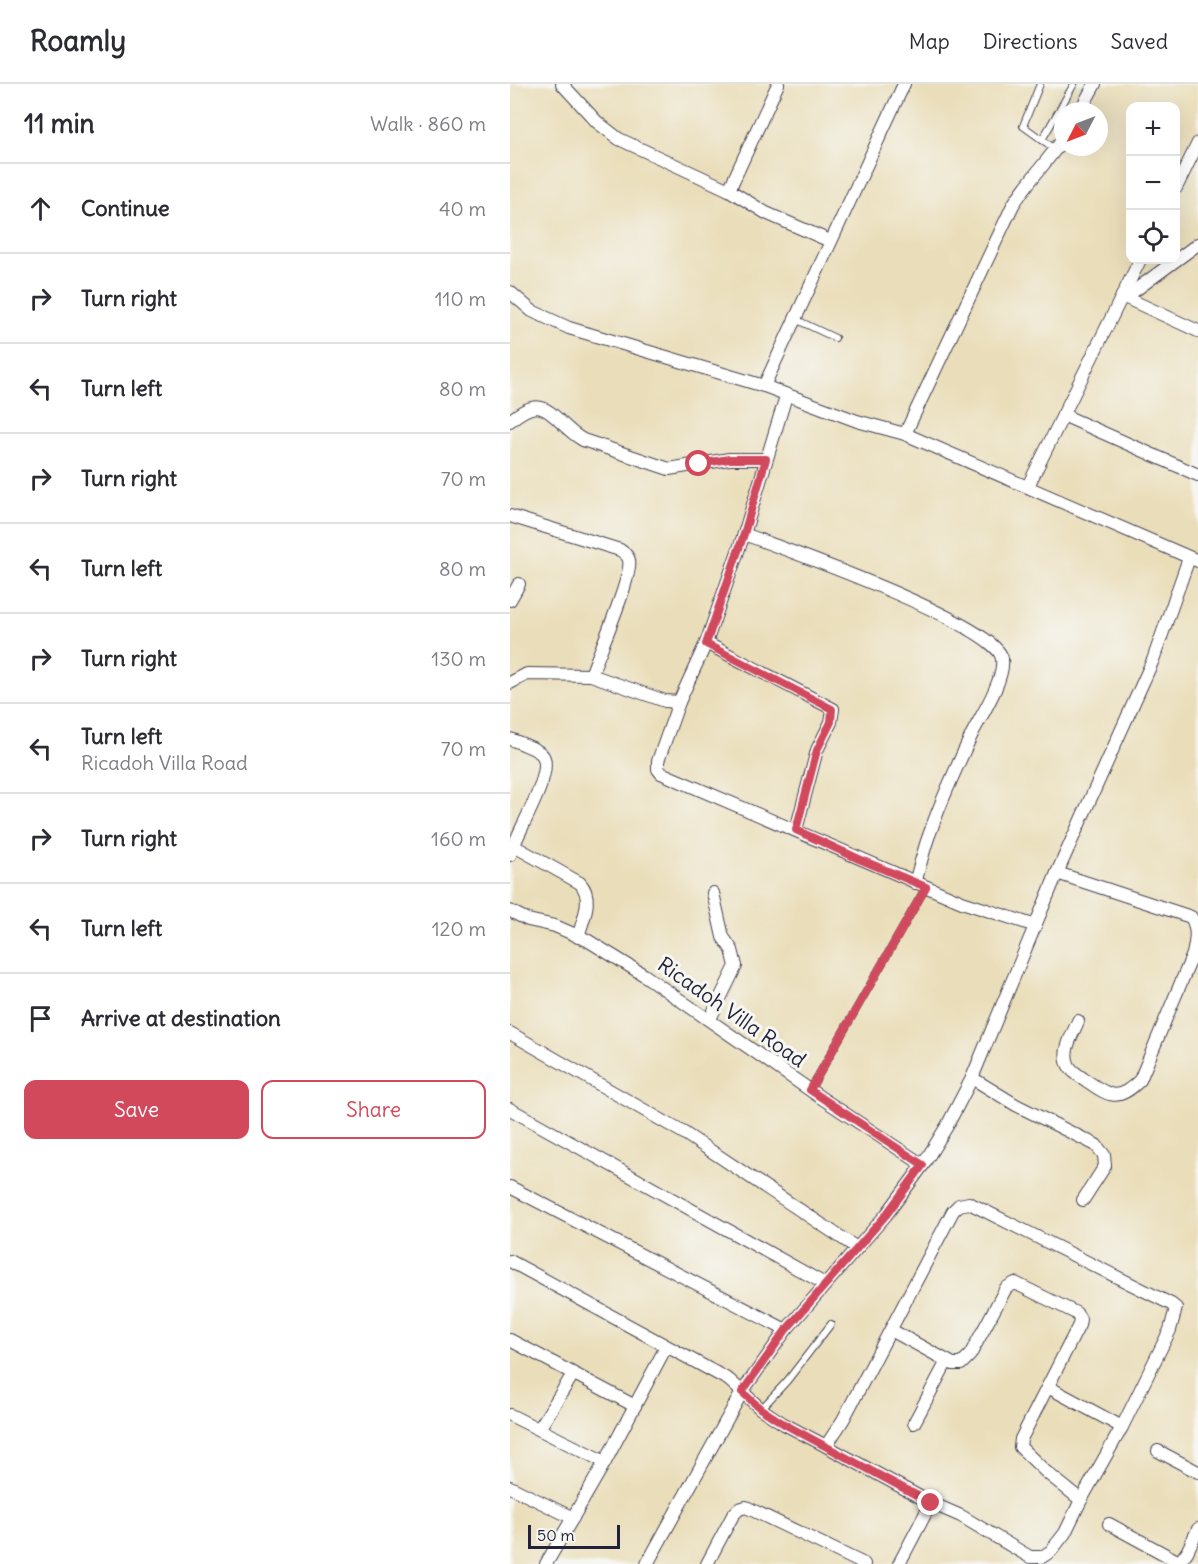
<!DOCTYPE html>
<meta charset="utf-8">
<style>
:root{--surface:#fff;--page:#f2f2f3;--text:#2b2b33;--muted:#7c7c81;--line:#e1e1e2;--accent:#d1495b}
body{margin:0;font-family:Delius,sans-serif;background:var(--page);color:var(--text)}
.controls{position:absolute;right:18px;top:18px;display:grid;overflow:hidden;border-radius:12px;box-shadow:0 6px 24px #0002}
.controls button{width:54px;height:54px;display:grid;place-items:center;padding:0;border:0;border-bottom:2px solid var(--line);background:var(--surface);color:var(--text);font:30px sans-serif}
.compass{position:absolute;left:544px;top:18px;width:54px;height:54px;border-radius:50%;background:var(--surface);box-shadow:0 6px 24px #0002;rotate:228deg}
.scale{position:absolute;left:18px;bottom:15px;width:92px;box-sizing:border-box;padding-left:6px;border:3px solid #22223b;border-top:0;font-size:16px;line-height:21px;white-space:nowrap;color:#22223b;-webkit-text-stroke:4px #f6f6f2;paint-order:stroke}
.stop{position:absolute;width:18px;height:18px;margin:-14px;border:4px solid #d1495b;border-radius:50%;background:#fff}
.stop.end{background:#d1495b;border-color:#fff;box-shadow:0 2px 6px #0008}
.list{margin:0;padding:0;list-style:none}
h2{display:flex;justify-content:space-between;align-items:center;height:78px;margin:0;padding:0 24px;font-size:26px}
h2 small{font-size:20px;font-weight:400;color:var(--muted)}
.list li{display:grid;grid-template-columns:39px 1fr auto;gap:18px;align-items:center;box-sizing:border-box;height:90px;padding:0 24px;border-top:2px solid var(--line)}
.list b{display:block;font-size:22px;white-space:nowrap}
.list p{margin:0;font-size:20px;white-space:nowrap;color:var(--muted)}
.list em{font-size:20px;font-style:normal;color:var(--muted)}
.actions{display:flex;gap:12px;padding:18px 24px}
.actions a{flex:1;padding:14px 0;border:2px solid var(--accent);border-radius:12px;text-align:center;font-size:21px;color:var(--accent)}
.actions .main{background:var(--accent);color:#fff}
.icon{flex:none;width:33px;height:33px;fill:none;stroke:currentColor;stroke-width:2;stroke-linecap:round;stroke-linejoin:round}
.map{position:relative;flex:none;width:688px;height:1480px;overflow:hidden}
header{display:flex;align-items:center;gap:36px;box-sizing:border-box;height:84px;padding:0 30px;background:var(--surface);border-bottom:2px solid var(--line)}
header strong{font-size:28px}
nav{display:flex;gap:33px;margin-inline-start:auto;font-size:21px}
main{display:flex}
aside{flex:1;background:var(--surface)}
.map>svg:first-child{display:block}
.lines{fill:none;stroke-linecap:round;stroke-linejoin:round}
.service-casing{stroke:#403e4e;stroke-width:8}
.minor-casing{stroke:#403e4e;stroke-width:14}
.service{stroke:#fff;stroke-width:6}
.minor{stroke:#fff;stroke-width:12}
.route{stroke:#d1495b;stroke-width:8}
.labels{text-anchor:middle;dominant-baseline:central;stroke-width:6;stroke-linejoin:round;paint-order:stroke}
.street-label{font-size:21px;fill:#22223b;stroke:#f6f6f2}
</style>
<header>
<strong>Roamly</strong>
<nav><a>Map</a><a>Directions</a><a>Saved</a></nav>
</header>
<main>
<aside>
<h2>11 min<small>Walk · 860 m</small></h2>
<ul class="list">
<li><svg class="icon" aria-label="ahead" viewBox="0 0 24 24"><path d="M12 20V5M6 11l6-6 6 6"/></svg><div><b>Continue</b></div><em>40 m</em></li>
<li><svg class="icon" aria-label="right" viewBox="0 0 24 24"><path d="M7 20v-9h11M14 6l5 5-5 5"/></svg><div><b>Turn right</b></div><em>110 m</em></li>
<li><svg class="icon" aria-label="left" viewBox="0 0 24 24"><path d="M17 20v-9H6M10 6l-5 5 5 5"/></svg><div><b>Turn left</b></div><em>80 m</em></li>
<li><svg class="icon" aria-label="right" viewBox="0 0 24 24"><path d="M7 20v-9h11M14 6l5 5-5 5"/></svg><div><b>Turn right</b></div><em>70 m</em></li>
<li><svg class="icon" aria-label="left" viewBox="0 0 24 24"><path d="M17 20v-9H6M10 6l-5 5 5 5"/></svg><div><b>Turn left</b></div><em>80 m</em></li>
<li><svg class="icon" aria-label="right" viewBox="0 0 24 24"><path d="M7 20v-9h11M14 6l5 5-5 5"/></svg><div><b>Turn right</b></div><em>130 m</em></li>
<li><svg class="icon" aria-label="left" viewBox="0 0 24 24"><path d="M17 20v-9H6M10 6l-5 5 5 5"/></svg><div><b>Turn left</b><p>Ricadoh Villa Road</p></div><em>70 m</em></li>
<li><svg class="icon" aria-label="right" viewBox="0 0 24 24"><path d="M7 20v-9h11M14 6l5 5-5 5"/></svg><div><b>Turn right</b></div><em>160 m</em></li>
<li><svg class="icon" aria-label="left" viewBox="0 0 24 24"><path d="M17 20v-9H6M10 6l-5 5 5 5"/></svg><div><b>Turn left</b></div><em>120 m</em></li>
<li><svg class="icon" aria-label="arrive" viewBox="0 0 24 24"><path d="M6 21V4h12l-3 4 3 4H6"/></svg><div><b>Arrive at destination</b></div></li>
</ul>
<div class="actions"><a class="main">Save</a><a>Share</a></div>
</aside>
<div class="map">
<svg width="688" height="1480" viewBox="0 0 688 1480">
<rect width="100%" height="100%" fill="#f6f6f2"/>
<filter id="ink" filterUnits="userSpaceOnUse"><feTurbulence type="fractalNoise" baseFrequency=".0167" numOctaves="2"/><feDisplacementMap in="SourceGraphic" scale="12" xChannelSelector="R" yChannelSelector="G"/><feConvolveMatrix kernelMatrix="1 2 1 2 8 2 1 2 1" color-interpolation-filters="sRGB"/></filter>
<filter id="wash" filterUnits="userSpaceOnUse"><feTurbulence type="fractalNoise" baseFrequency=".008" numOctaves="4" result="noise"/><feDisplacementMap in="SourceGraphic" scale="24" xChannelSelector="R" yChannelSelector="G"/><feGaussianBlur stdDeviation="1.35" result="paint"/><feColorMatrix in="noise" values="0 0 0 0 0 0 0 0 0 0 0 0 0 0 0 0 0 1.4 0 .05"/><feComposite in="paint" operator="in"/></filter>
<g filter="url(#wash)">
<rect width="100%" height="100%" fill="#eadeba"/>
</g>
<g filter="url(#ink)">
<g class="lines">
<g class="service-casing">
<g id="service">
<path d="M530,0L513,42L545,65"/>
<path d="M532,56L564,0"/>
<path d="M285,235L325,254"/>
<path d="M300,1006L416,803"/>
<path d="M251,1325L277,1297L321,1240"/>
</g>
</g>
<g class="minor-casing">
<g id="minor">
<path d="M52,0L87,38L109,55L219,106L256,129L320,157"/>
<path d="M570,27L585,0"/>
<path d="M666,104L688,59"/>
<path d="M219,106L268,0"/>
<path d="M0,208L22,227L59,244L254,302L347,337L395,350L688,477"/>
<path d="M612,212L688,247"/>
<path d="M616,213L688,160"/>
<path d="M254,302L394,0"/>
<path d="M276,312L234,450L196,559L169,618L148,677V685L151,689L452,818L526,842"/>
<path d="M553,331L688,391"/>
<path d="M0,337C38,304 42,339 73,356L159,385L219,375H256"/>
<path d="M395,350L503,121C518,97 537,78 553,55"/>
<path d="M518,402L630,176"/>
<path d="M0,432L110,466C113,468 118,471 119,476C123,492 88,571 81,591"/>
<path d="M234,450C272,464 489,541 492,575C495,595 471,632 462,650C447,682 432,714 421,746C414,763 410,782 405,799"/>
<path d="M0,516L9,500"/>
<path d="M196,559L323,625L321,638L307,666L286,746"/>
<path d="M0,599L17,590L81,591L155,617L169,618"/>
<path d="M0,655C7,658 29,665 33,672C44,690 6,750 0,771"/>
<path d="M4,762L70,799C84,814 73,835 68,853"/>
<path d="M547,789L681,833C688,845 686,856 683,870L630,996C608,1018 600,1013 577,997C571,993 562,988 559,982C551,968 563,950 568,937"/>
<path d="M0,827L18,836L45,842L77,856L134,891L310,1013L413,1081"/>
<path d="M200,935L226,882L222,866L213,853L203,809"/>
<path d="M0,949L174,1049L347,1164"/>
<path d="M462,994L506,1021L586,1061L594,1071L595,1082L573,1116"/>
<path d="M0,1025L315,1200"/>
<path d="M0,1103L276,1246"/>
<path d="M459,1119L661,1220L666,1224L660,1246L612,1343L571,1416L555,1449L541,1467L532,1473H520L451,1432L421,1419L316,1362L333,1336L443,1127L449,1121Z"/>
<path d="M0,1177L219,1296L251,1325L274,1340L316,1362"/>
<path d="M381,1246L443,1280H451L460,1271L496,1204L505,1199L566,1229L570,1235L569,1241L511,1355L510,1363L536,1388L571,1416"/>
<path d="M0,1256L125,1322"/>
<path d="M538,1303L612,1343"/>
<path d="M0,1331L95,1378"/>
<path d="M404,1339L437,1277"/>
<path d="M29,1345L63,1290"/>
<path d="M648,1367L688,1388"/>
<path d="M0,1403L63,1434"/>
<path d="M599,1440L669,1478"/>
<path d="M36,1480L95,1378L156,1263"/>
<path d="M137,1480L232,1308L276,1246L376,1131L413,1081L437,1042L462,994L547,789L643,576L679,474"/>
<path d="M197,1480L223,1431L229,1425L236,1423L354,1480"/>
<path d="M389,1480L421,1419"/>
<path d="M668,1480L677,1468L688,1445"/>
</g>
</g>
<use href="#service" class="service"/>
<use href="#minor" class="minor"/>
</g>
</g>
<g class="lines" filter="url(#ink)">
<path class="route" d="M189,380L219,375H256L234,450L196,560L322,625L321,638L307,666L286,746L349,775L416,803L300,1006L413,1081L376,1131L276,1246L232,1308L251,1325L274,1340L421,1419"/>
</g>
<g class="labels">
<g class="street-label">
<text transform="translate(222 928) rotate(35)">Ricadoh Villa Road</text>
</g>
</g>
</svg>
<div class="controls">
<button>+</button>
<button>−</button>
<button><svg class="icon" aria-label="locate" viewBox="0 0 24 24"><circle cx="12" cy="12" r="6"/><path d="M12 2v4M12 18v4M2 12h4M18 12h4"/></svg></button>
</div>
<svg class="compass" viewBox="-18 -18 36 36"><path d="M0-13l5 13h-10z" fill="#e53935"/><path d="M0 13l5-13h-10z" fill="#7c7c81"/></svg>
<div class="scale">50 m</div>
<div class="stop" style="left:189px;top:380px"></div>
<div class="stop end" style="left:421px;top:1419px"></div>
</div>
</main>
